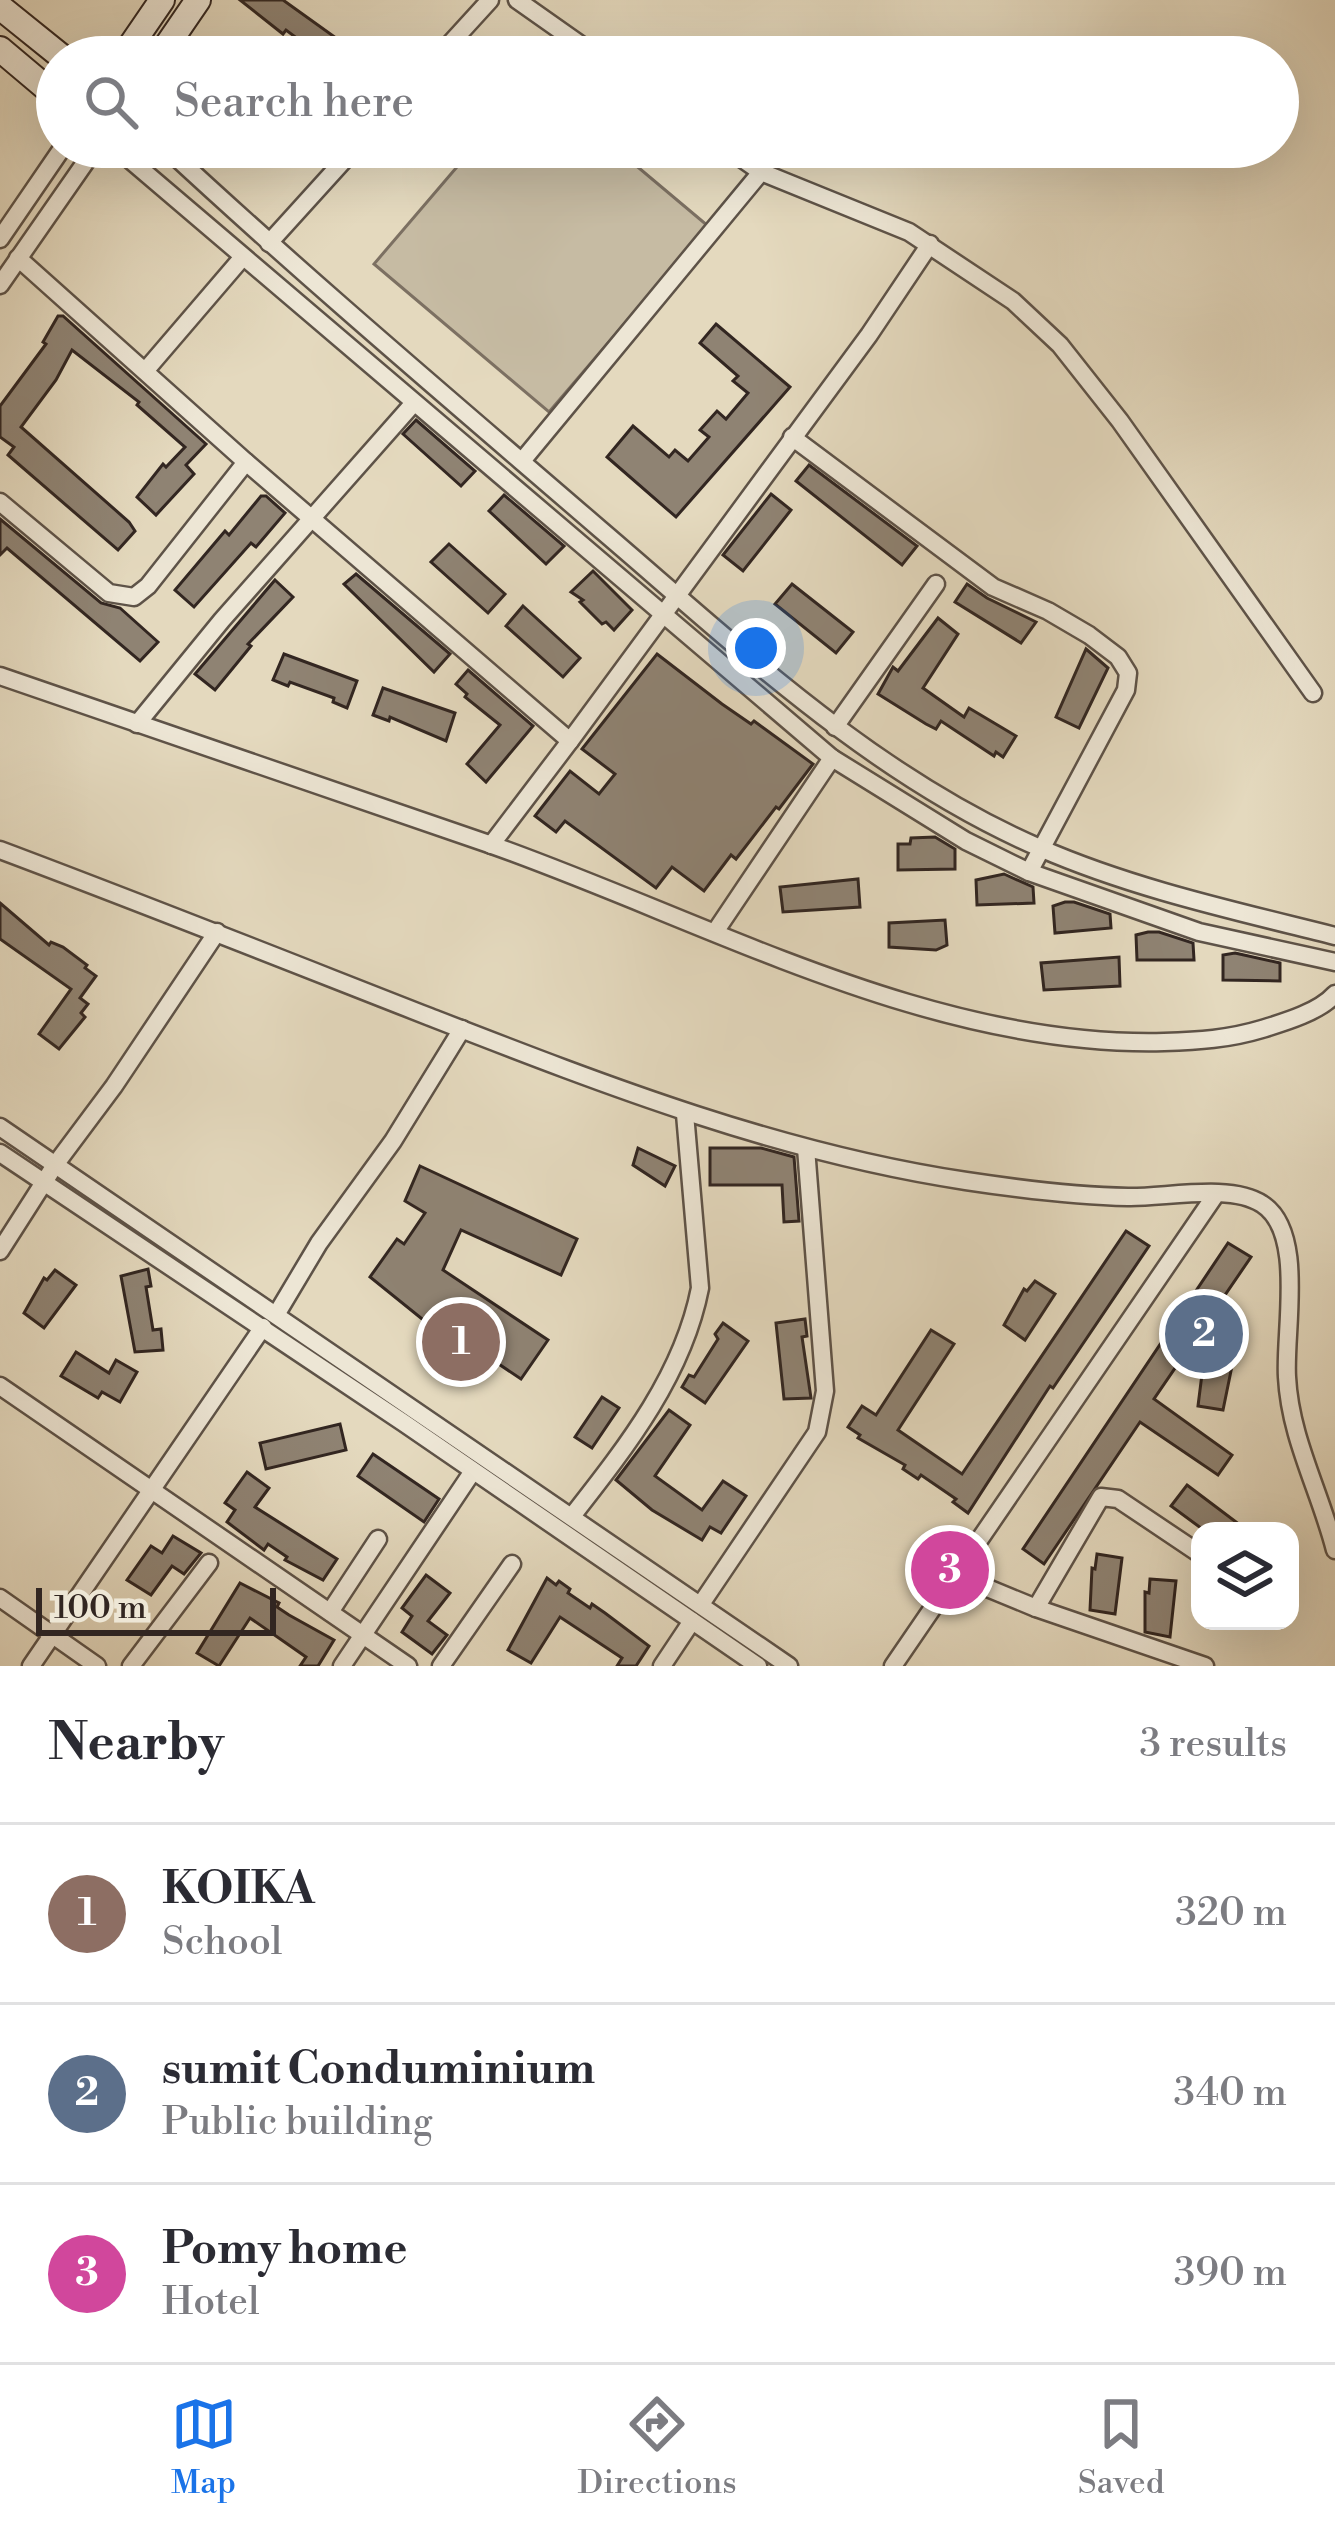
<!DOCTYPE html>
<style>
:root{--surface:#fff;--page:#f2f2f3;--text:#2b2b33;--muted:#7c7c81;--line:#e1e1e2;--accent:#1a73e8}
body{margin:0;font-family:"Libre Bodoni",serif;background:var(--page);color:var(--text)}
.controls{position:absolute;right:36px;bottom:36px;display:grid;overflow:hidden;border-radius:24px;box-shadow:0 12px 48px #0002}
.controls button{width:108px;height:108px;display:grid;place-items:center;padding:0;border:0;border-bottom:3px solid var(--line);background:var(--surface);color:var(--text);font:60px sans-serif}
.scale{position:absolute;left:36px;bottom:30px;width:240px;box-sizing:border-box;padding-left:12px;border:6px solid #322621;border-top:0;font-size:33px;line-height:42px;white-space:nowrap;color:#322621;-webkit-text-stroke:9px #ede6d5;paint-order:stroke}
.you{position:absolute;left:756px;top:648px;width:42px;height:42px;margin:-30px;border:9px solid #fff;border-radius:50%;background:#1a73e8;box-shadow:0 0 0 18px #1a73e833}
.badge{display:grid;place-items:center;width:78px;height:78px;border-radius:50%;background:var(--accent);color:#fff;font-size:39px;font-weight:700}
.pin{position:absolute;translate:-50% -50%;border:6px solid #fff;box-shadow:0 3px 12px #0006}
.list{margin:0;padding:0;list-style:none}
h2{display:flex;justify-content:space-between;align-items:center;height:156px;margin:0;padding:0 48px;font-size:51px}
h2 small{font-size:39px;font-weight:400;color:var(--muted)}
.list li{display:grid;grid-template-columns:78px 1fr auto;gap:36px;align-items:center;box-sizing:border-box;height:180px;padding:0 48px;border-top:3px solid var(--line)}
.list b{display:block;font-size:45px;white-space:nowrap}
.list p{margin:0;font-size:39px;white-space:nowrap;color:var(--muted)}
.list em{font-size:39px;font-style:normal;color:var(--muted)}
.icon{flex:none;width:66px;height:66px;fill:none;stroke:currentColor;stroke-width:2;stroke-linecap:round;stroke-linejoin:round}
.map{position:relative;flex:none;width:1335px;height:1666px;overflow:hidden}
.search{position:absolute;background:var(--surface);box-shadow:0 12px 48px #0002;left:36px;right:36px;top:36px;height:132px;display:flex;align-items:center;gap:30px;box-sizing:border-box;padding:0 42px;border-radius:66px;color:var(--muted);font-size:45px}
.sheet{height:696px;background:var(--surface)}
nav{display:flex;justify-content:space-around;align-items:center;box-sizing:border-box;height:168px;border-top:3px solid var(--line);background:var(--surface);font-size:33px;color:var(--muted)}
nav a{display:grid;justify-items:center;gap:6px}
nav .on{color:var(--accent)}
.map>svg:first-child{display:block}
.green{fill:#c6bba3;stroke:#7c7062;stroke-width:3}
.building{fill:#8f8373;stroke:#322621;stroke-width:3}
.lines{fill:none;stroke-linecap:round;stroke-linejoin:round}
.street-casing{stroke:#5e5348;stroke-width:21}
.secondary-casing{stroke:#322621;stroke-width:28}
.street{stroke:#ede6d5;stroke-width:16}
.secondary{stroke:#ede6d5;stroke-width:24}
</style>
<div class="map">
<svg width="1335" height="1666" viewBox="0 0 1335 1666">
<rect width="100%" height="100%" fill="#e4d9be"/>
<filter id="stains"><feTurbulence type="fractalNoise" baseFrequency=".00167" numOctaves="4"/><feColorMatrix values="0 0 0 0 .2 0 0 0 0 .09 0 0 0 0 .02 0 0 0 .5 -.17"/></filter>
<radialGradient id="worn" r=".72"><stop offset=".6" stop-color="#630" stop-opacity="0"/><stop offset="1" stop-color="#630" stop-opacity=".3"/></radialGradient>
<path class="green" d="M474,147H614L708,226L549,412L374,264Z"/>
<g class="building">
<path d="M240,0H283L350,48L343,57H322L286,30L283,34Z"/>
<path d="M58,316H63L206,444L186,465L194,474L156,515L137,497L163,464L166,467L185,447L137,405L139,402L72,350L56,380L21,427L129,522L135,531L118,550L8,455L14,447L0,437V406L46,344L43,342Z"/>
<path d="M716,324L790,387L676,517L607,457L633,426L669,457L675,450L688,461L709,437L700,430L717,411L726,419L748,393L733,381L738,376L700,343Z"/>
<path d="M416,420L475,471L461,486L403,434Z"/>
<path d="M809,465L917,546L902,565L796,481Z"/>
<path d="M771,494L791,510L743,571L723,555Z"/>
<path d="M504,495L564,546L546,564L489,511Z"/>
<path d="M261,496H266L285,513L256,547L251,543L194,607L175,590L225,531L229,535Z"/>
<path d="M0,519L101,603L120,608L158,642L140,661L7,548L0,555Z"/>
<path d="M449,544L505,594L488,613L431,562Z"/>
<path d="M593,571L632,610L614,630L606,622L602,624L580,602L583,600L571,592Z"/>
<path d="M356,574L450,654L434,672L344,584Z"/>
<path d="M275,580L293,597L248,644L251,646L215,690L195,674Z"/>
<path d="M792,584L853,632L836,653L775,604Z"/>
<path d="M967,584L987,598L1036,622L1021,643L955,602Z"/>
<path d="M523,606L580,658L563,677L506,626Z"/>
<path d="M938,618L958,634L923,688L964,717L969,708L1016,736L1003,757L996,752L994,756L941,721L936,729L926,724L878,694L893,667L898,671Z"/>
<path d="M1086,649L1108,668L1079,728L1056,717Z"/>
<path d="M284,654L357,681L347,708L333,702L334,698L290,682L288,686L273,680Z"/>
<path d="M657,654L722,704L751,724L754,721L813,764L779,809L776,807L736,859L731,855L704,891L672,867L656,888L565,821L556,832L535,816L570,771L599,794L615,774L582,749Z"/>
<path d="M468,670L533,726L486,782L467,764L500,725L465,697L467,694L456,684Z"/>
<path d="M383,688L455,713L446,741L390,717L389,721L373,715Z"/>
<path d="M935,837L955,849V869L898,870V844H910L911,838Z"/>
<path d="M1004,874L1033,887L1034,903L977,905L976,880Z"/>
<path d="M858,879L860,907L783,912L780,887Z"/>
<path d="M1065,902H1074L1110,914L1111,928L1055,933L1053,906Z"/>
<path d="M0,903L49,945L51,942L63,947L87,965L85,968L96,976L80,998L88,1004L81,1013L85,1017L59,1049L39,1034L71,989L0,939Z"/>
<path d="M945,920L947,945L936,950L889,947V923Z"/>
<path d="M1148,932H1159L1193,943L1194,960H1137L1136,935Z"/>
<path d="M1235,953L1280,963V981L1223,980V955Z"/>
<path d="M1119,957L1120,986L1044,990L1041,963Z"/>
<path d="M638,1148L675,1166L665,1186L633,1165Z"/>
<path d="M710,1148H761L794,1157L799,1221L784,1222L782,1185H710Z"/>
<path d="M420,1166L577,1239L561,1275L461,1230L443,1270L548,1340L521,1379L441,1325L437,1331L370,1277L397,1239L404,1244L425,1213L405,1201Z"/>
<path d="M1126,1231L1149,1246L1053,1388L1050,1386L968,1513L953,1502L956,1499L921,1475L918,1479L903,1469L905,1465L858,1438L860,1435L848,1427L862,1406L876,1415L931,1330L954,1344L898,1430L962,1474Z"/>
<path d="M1228,1243L1251,1257L1154,1399L1232,1455L1218,1475L1140,1422L1044,1564L1023,1549Z"/>
<path d="M148,1269L151,1286L146,1287L153,1330L161,1329L163,1350L135,1352L121,1276Z"/>
<path d="M55,1270L76,1285L44,1328L24,1313L44,1278L47,1280Z"/>
<path d="M1035,1281L1055,1294L1025,1340L1004,1325L1024,1289L1027,1291Z"/>
<path d="M805,1319L807,1336L802,1337L811,1398L784,1399L776,1323Z"/>
<path d="M723,1323L748,1341L705,1403L682,1387L689,1375L694,1377L718,1339L715,1334Z"/>
<path d="M1205,1350L1228,1353L1227,1364L1232,1366L1223,1410L1198,1406Z"/>
<path d="M76,1352L109,1373L116,1360L137,1372L120,1402L102,1392L98,1398L61,1376Z"/>
<path d="M602,1397L619,1408L592,1448L575,1437Z"/>
<path d="M669,1410L690,1425L655,1476L702,1510L723,1481L746,1496L721,1533L710,1527L702,1540L652,1510L616,1480Z"/>
<path d="M340,1424L346,1450L266,1469L260,1443Z"/>
<path d="M373,1454L439,1499L424,1522L358,1476Z"/>
<path d="M247,1472L269,1488L255,1507L337,1559L323,1580L285,1560L287,1557L268,1544L264,1550L227,1522L235,1510L225,1503Z"/>
<path d="M1187,1485L1248,1531H1205L1171,1506Z"/>
<path d="M173,1536L201,1553L184,1574L172,1566L151,1595L127,1580L151,1546L162,1553Z"/>
<path d="M1097,1554L1122,1558L1115,1614L1090,1610L1092,1568L1095,1569Z"/>
<path d="M426,1575L450,1593L428,1621L447,1635L432,1654L402,1632L412,1616L402,1608Z"/>
<path d="M547,1578L556,1585L559,1581L570,1589L568,1593L590,1608L592,1604L605,1613L649,1646L636,1666H617L622,1658L560,1617L531,1663L508,1650Z"/>
<path d="M1150,1579L1176,1581L1170,1637L1145,1632V1592L1149,1593Z"/>
<path d="M240,1583L279,1603L277,1607L289,1615L334,1640L318,1666H300L306,1657L250,1618L219,1666L197,1653Z"/>
</g>
<g class="lines">
<g class="street-casing">
<g id="street">
<path d="M517,0L598,57"/>
<path d="M438,57L490,0"/>
<path d="M115,147L832,758L966,841L1029,872L1199,932L1335,962"/>
<path d="M165,147C307,279 455,404 601,530C738,647 873,776 1040,848C1134,889 1236,911 1335,936"/>
<path d="M725,147L761,172L909,232L1013,301L1060,345L1120,421L1313,693"/>
<path d="M0,239L63,147"/>
<path d="M269,243L356,147"/>
<path d="M18,258L246,462L570,741L869,335L930,244"/>
<path d="M0,285L96,147"/>
<path d="M146,370L242,258"/>
<path d="M792,437L993,587L1048,611L1089,635L1118,657L1128,673L1126,690L1029,872"/>
<path d="M522,461L761,172"/>
<path d="M0,502L109,593L134,597L148,586L246,462"/>
<path d="M0,676C163,733 326,787 489,844C705,920 930,1048 1164,1042C1198,1041 1229,1039 1262,1029C1285,1022 1319,1012 1335,994"/>
<path d="M137,724L222,620L412,405"/>
<path d="M835,727L936,584"/>
<path d="M491,845L570,741"/>
<path d="M0,850C144,904 287,961 430,1017C605,1085 779,1153 966,1181C1019,1189 1074,1196 1128,1197C1164,1198 1231,1183 1262,1204C1306,1232 1284,1331 1287,1377C1290,1438 1320,1491 1335,1550"/>
<path d="M715,932L832,758"/>
<path d="M0,1127L789,1666"/>
<path d="M0,1153L404,1423L758,1666"/>
<path d="M0,1251L55,1165L114,1086L217,932"/>
<path d="M276,1315L319,1243L393,1141L462,1029"/>
<path d="M0,1386L408,1666"/>
<path d="M573,1515C627,1446 683,1375 700,1288L685,1114"/>
<path d="M956,1575L1036,1608L1205,1666"/>
<path d="M0,1598L97,1666"/>
<path d="M701,1604L817,1432L825,1391L806,1148"/>
<path d="M1036,1608L1101,1497L1118,1499L1197,1552"/>
<path d="M330,1612L378,1539"/>
<path d="M31,1666L263,1327"/>
<path d="M131,1666L209,1563"/>
<path d="M342,1666L473,1471"/>
<path d="M441,1666L512,1564"/>
<path d="M662,1666L692,1621"/>
<path d="M893,1666L1216,1194"/>
</g>
</g>
<g class="secondary-casing">
<g id="secondary">
<path d="M0,7L62,57"/>
<path d="M0,49L57,97"/>
<path d="M123,57L162,0"/>
<path d="M159,57L198,0"/>
</g>
</g>
<use href="#street" class="street"/>
<use href="#secondary" class="secondary"/>
</g>
<rect width="100%" height="100%" filter="url(#stains)"/>
<rect width="100%" height="100%" fill="url(#worn)"/>
</svg>
<div class="controls">
<button><svg class="icon" aria-label="layers" viewBox="0 0 24 24"><path d="M12 4l9 5-9 5-9-5zM3 14l9 5 9-5"/></svg></button>
</div>
<div class="scale">100 m</div>
<div class="you"></div>
<div class="pin badge" style="left:461px;top:1342px;background:#8d6e63">1</div>
<div class="pin badge" style="left:1204px;top:1334px;background:#5c6f8a">2</div>
<div class="pin badge" style="left:950px;top:1570px;background:#d1479c">3</div>
<div class="search"><svg class="icon" aria-label="search" viewBox="0 0 24 24"><circle cx="10" cy="10" r="6"/><path d="M15 15l6 6"/></svg>Search here</div>
</div>
<section class="sheet">
<h2>Nearby<small>3 results</small></h2>
<ul class="list">
<li><span class="badge" style="background:#8d6e63">1</span><div><b>KOIKA</b><p>School</p></div><em>320 m</em></li>
<li><span class="badge" style="background:#5c6f8a">2</span><div><b>sumit Conduminium</b><p>Public building</p></div><em>340 m</em></li>
<li><span class="badge" style="background:#d1479c">3</span><div><b>Pomy home</b><p>Hotel</p></div><em>390 m</em></li>
</ul>
</section>
<nav>
<a class="on"><svg class="icon" aria-label="map" viewBox="0 0 24 24"><path d="M3 6l6-2 6 2 6-2v14l-6 2-6-2-6 2zM9 4v14M15 6v14"/></svg>Map</a>
<a><svg class="icon" aria-label="directions" viewBox="0 0 24 24"><path d="M12 3l9 9-9 9-9-9zM9 14v-3h6M13 9l2 2-2 2"/></svg>Directions</a>
<a><svg class="icon" aria-label="saved" viewBox="0 0 24 24"><path d="M7 4h10v16l-5-4-5 4z"/></svg>Saved</a>
</nav>
